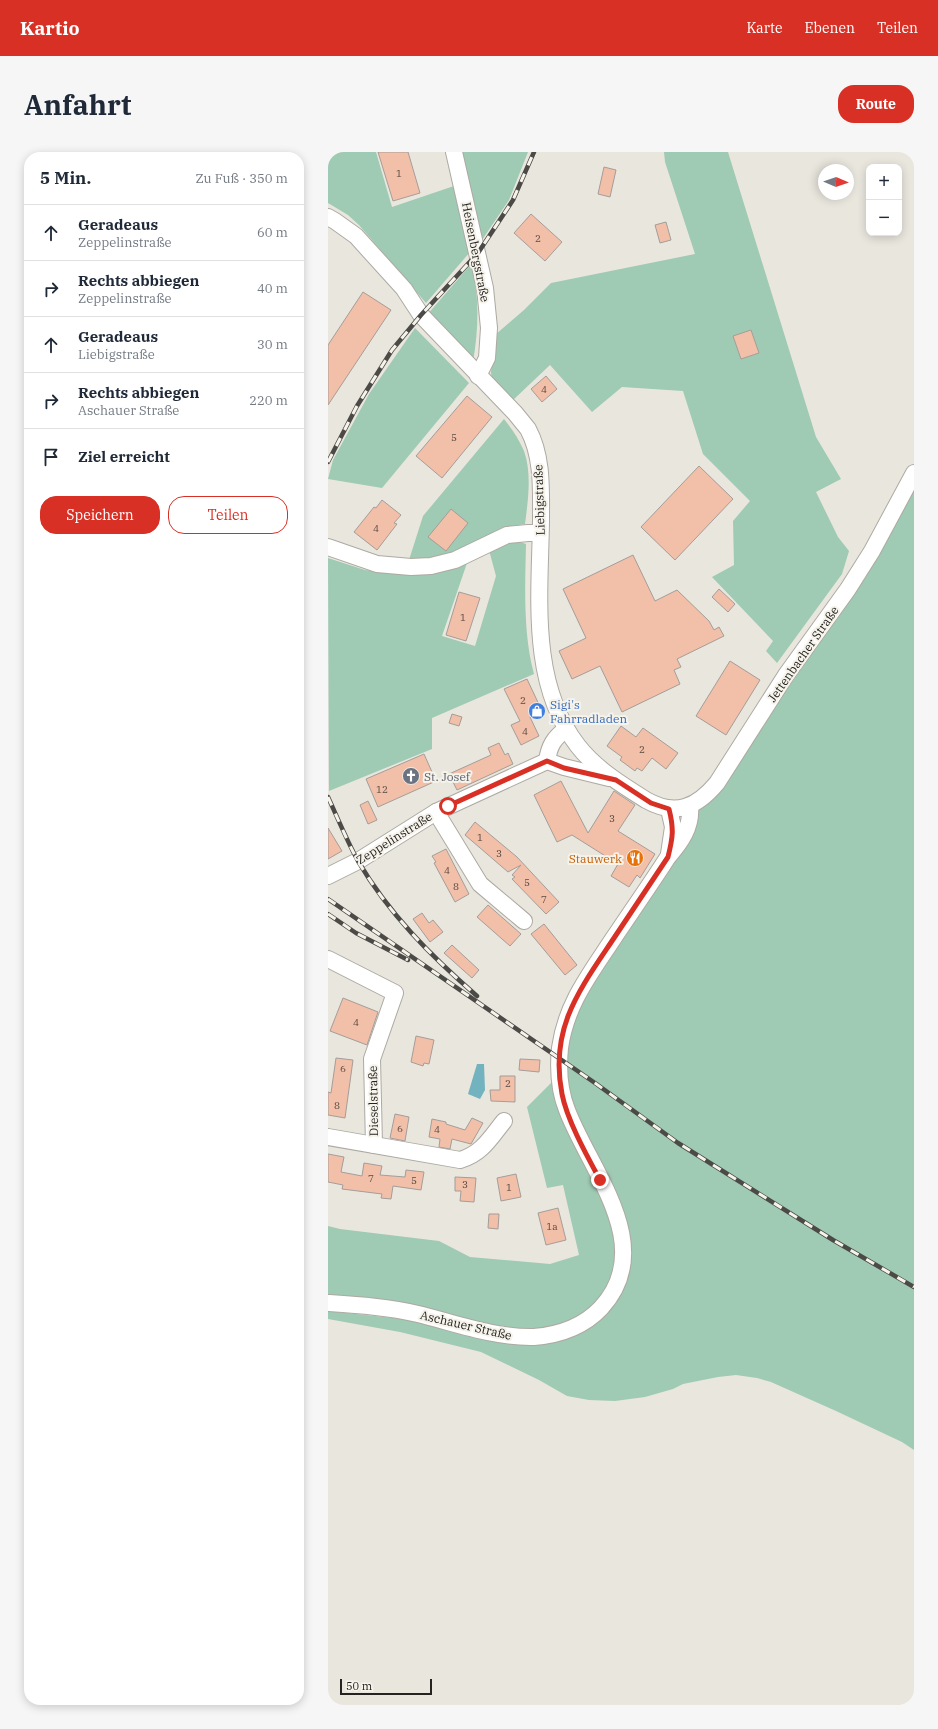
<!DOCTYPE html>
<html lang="de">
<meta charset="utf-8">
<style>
:root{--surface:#fff;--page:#f6f6f7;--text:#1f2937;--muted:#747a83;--line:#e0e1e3;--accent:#d93025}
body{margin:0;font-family:"IBM Plex Serif",serif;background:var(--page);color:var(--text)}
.controls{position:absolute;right:12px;top:12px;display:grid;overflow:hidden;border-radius:8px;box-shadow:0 2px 10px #0003}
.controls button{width:36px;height:36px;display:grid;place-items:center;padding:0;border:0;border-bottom:1px solid var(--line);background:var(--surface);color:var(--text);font:20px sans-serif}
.compass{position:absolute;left:490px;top:12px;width:36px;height:36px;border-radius:50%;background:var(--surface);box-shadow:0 2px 10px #0003;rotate:92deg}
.scale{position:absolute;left:12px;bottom:10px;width:92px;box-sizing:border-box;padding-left:4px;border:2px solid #242320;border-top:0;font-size:11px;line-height:14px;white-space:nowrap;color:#242320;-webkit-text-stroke:3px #f6f3eb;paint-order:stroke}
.stop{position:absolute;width:12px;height:12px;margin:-9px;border:3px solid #d93025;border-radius:50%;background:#fff}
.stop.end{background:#d93025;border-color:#fff;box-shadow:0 1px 4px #0008}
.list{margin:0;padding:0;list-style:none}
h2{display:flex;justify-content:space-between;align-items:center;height:52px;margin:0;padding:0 16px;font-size:17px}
h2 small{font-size:13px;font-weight:400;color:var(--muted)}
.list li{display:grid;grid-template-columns:26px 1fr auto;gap:12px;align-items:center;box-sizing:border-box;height:56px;padding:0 16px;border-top:1px solid var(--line)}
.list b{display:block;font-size:15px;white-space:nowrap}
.list p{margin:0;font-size:13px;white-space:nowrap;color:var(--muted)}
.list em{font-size:13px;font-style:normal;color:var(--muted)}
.actions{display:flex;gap:8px;padding:12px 16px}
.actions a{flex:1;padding:9px 0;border:1px solid var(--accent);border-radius:16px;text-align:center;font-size:14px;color:var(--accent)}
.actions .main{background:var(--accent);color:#fff}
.icon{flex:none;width:22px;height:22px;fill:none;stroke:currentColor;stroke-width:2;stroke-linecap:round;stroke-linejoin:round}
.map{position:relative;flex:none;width:586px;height:1553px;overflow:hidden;border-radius:16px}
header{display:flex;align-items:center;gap:24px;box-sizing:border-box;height:56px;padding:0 20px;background:var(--accent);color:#fff}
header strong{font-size:19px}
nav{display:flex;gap:22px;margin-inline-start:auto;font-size:14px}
.intro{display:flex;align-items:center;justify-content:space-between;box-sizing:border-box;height:96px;padding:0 24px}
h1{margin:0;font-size:28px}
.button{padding:10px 18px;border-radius:16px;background:var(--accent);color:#fff;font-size:14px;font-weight:700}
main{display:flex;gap:24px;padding:0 24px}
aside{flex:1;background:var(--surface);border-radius:16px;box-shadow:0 2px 10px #0003}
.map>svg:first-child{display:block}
.green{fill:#9fcab3}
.water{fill:#73b2bf}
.building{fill:#f2bfa8;stroke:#a59d99}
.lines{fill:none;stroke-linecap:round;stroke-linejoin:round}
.minor-casing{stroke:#acaaa2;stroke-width:18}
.minor{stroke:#fff;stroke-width:16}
.rail-casing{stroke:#4c4a46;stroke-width:4.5}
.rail{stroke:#f6f3eb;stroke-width:3;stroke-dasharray:9;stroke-linecap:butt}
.route{stroke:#d93025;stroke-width:5}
.labels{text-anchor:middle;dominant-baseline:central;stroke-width:4;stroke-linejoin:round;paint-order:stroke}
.number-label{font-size:10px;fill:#584a42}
.street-label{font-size:12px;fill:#242320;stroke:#f6f3eb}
.shop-label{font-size:12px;fill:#366cbe;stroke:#f6f3eb;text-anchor:start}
.worship-label{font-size:12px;fill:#5b616d;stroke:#f6f3eb;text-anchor:start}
.food-label{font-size:12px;fill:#c56008;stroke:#f6f3eb;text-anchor:end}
</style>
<header>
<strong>Kartio</strong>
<nav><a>Karte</a><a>Ebenen</a><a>Teilen</a></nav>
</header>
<div class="intro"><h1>Anfahrt</h1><a class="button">Route</a></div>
<main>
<aside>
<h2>5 Min.<small>Zu Fuß · 350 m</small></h2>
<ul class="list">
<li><svg class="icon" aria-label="ahead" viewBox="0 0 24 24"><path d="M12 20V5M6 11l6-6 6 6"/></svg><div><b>Geradeaus</b><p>Zeppelinstraße</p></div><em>60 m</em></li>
<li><svg class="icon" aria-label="right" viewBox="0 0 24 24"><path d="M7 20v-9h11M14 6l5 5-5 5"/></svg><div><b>Rechts abbiegen</b><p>Zeppelinstraße</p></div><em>40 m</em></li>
<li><svg class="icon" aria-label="ahead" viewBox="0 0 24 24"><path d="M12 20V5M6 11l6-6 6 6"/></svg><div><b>Geradeaus</b><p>Liebigstraße</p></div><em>30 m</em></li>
<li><svg class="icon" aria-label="right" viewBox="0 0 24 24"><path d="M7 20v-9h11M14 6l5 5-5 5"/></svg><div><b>Rechts abbiegen</b><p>Aschauer Straße</p></div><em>220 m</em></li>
<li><svg class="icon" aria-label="arrive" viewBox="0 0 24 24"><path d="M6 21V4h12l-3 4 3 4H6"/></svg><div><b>Ziel erreicht</b></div></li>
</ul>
<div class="actions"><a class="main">Speichern</a><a>Teilen</a></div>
</aside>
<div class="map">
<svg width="586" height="1553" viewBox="0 0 586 1553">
<rect width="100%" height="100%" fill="#e9e6de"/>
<g class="green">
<path d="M0,0H48L64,55L126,34L142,100L98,151L31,73L20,63L0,51Z"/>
<path d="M133,0H200L181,48L152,91Z"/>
<path d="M336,0H400L488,285L513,327L488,340L510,385L521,399L514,422L449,511L438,499L445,489L384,425L406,413L405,369L422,349L375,302L355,239L294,235L264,260L222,213L184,249L164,229L163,220L167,183L196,158L223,131L367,102L337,10Z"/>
<path d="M144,111C151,147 151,174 145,210L99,163Z"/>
<path d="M87,176L141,231L54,336L0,327L5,308L41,242Z"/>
<path d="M176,267C184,277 191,287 196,299C204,321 200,349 197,372L176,375L123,402L104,408H81L95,364Z"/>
<path d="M586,333V1298L574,1290L508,1259L443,1230L429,1226L408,1223L390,1225L355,1232L345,1237L317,1245L287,1249L261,1248L239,1244L211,1228L153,1200L72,1180L0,1167V1159L84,1168L185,1190L281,1158C293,1142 296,1131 301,1113L242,957L236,929L244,861L373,655Z"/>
<path d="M192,390L198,392C197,434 195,482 206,522L104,566V597L1,639L0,406L37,418L54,420L139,411L114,484L147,494L168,424L161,398L180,391Z"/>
<path d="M226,928L286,1068L290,1107L278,1142L254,1165L230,1174L206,1177L184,1178L0,1145V1074L12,1077L111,1089L142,1105L222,1112L251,1103L235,1033L219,1036L199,955Z"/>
</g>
<path class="water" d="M149,912H156L157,938L152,947L140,942Z"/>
<g class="building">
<path d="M50,0H80L92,41L65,49Z"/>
<path d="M276,15L288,18L282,45L270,42Z"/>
<path d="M203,62L234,90L217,109L186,81Z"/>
<path d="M338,70L343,88L332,91L327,73Z"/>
<path d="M35,140L63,158L0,253V193Z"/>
<path d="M423,178L431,201L413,207L405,184Z"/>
<path d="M218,224L229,237L214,250L203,237Z"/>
<path d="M139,244L164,265L114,326L88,304Z"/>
<path d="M371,314L405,347L347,408L313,375Z"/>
<path d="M54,348L73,363L66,371L69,372L49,398L26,380L46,355L48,356Z"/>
<path d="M123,357L140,371L118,399L100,385Z"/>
<path d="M305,403L327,449L349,438L381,469L386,478L391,475L396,484L349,507L353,515L346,518L352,532L294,560L272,514L244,527L231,499L258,486L235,437Z"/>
<path d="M391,437L407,452L400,460L384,445Z"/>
<path d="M131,440L152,446L138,489L118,483Z"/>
<path d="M402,509L432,528L398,583L368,564Z"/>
<path d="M199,527L214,559L202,565L211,584L193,593L183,573L192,569L176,537Z"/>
<path d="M124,562L134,565L131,574L121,571Z"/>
<path d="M293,574L308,585L315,576L350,601L338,617L324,606L314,619L309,616L307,619L292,608L294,605L279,594Z"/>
<path d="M171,591L177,603L180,601L185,612L129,638L121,622L163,603L160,596Z"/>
<path d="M96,602L108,629L50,655L38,627Z"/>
<path d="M233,629L260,681L286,639L307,653L290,679L327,702L312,726L309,723L301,735L283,724L290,712L244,683L229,690L206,643Z"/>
<path d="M40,649L49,668L40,672L32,653Z"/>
<path d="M147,670L189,705L231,750L218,762L184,727L187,725L184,723L193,713L180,720L137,683Z"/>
<path d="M0,676L14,699L0,707Z"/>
<path d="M118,697L141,742L127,750L106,711L108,710L104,704Z"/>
<path d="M160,753L193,782L182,794L149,765Z"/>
<path d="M94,761L101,771L105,768L115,780L102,790L85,767Z"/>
<path d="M216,772L249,813L237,823L203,782Z"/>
<path d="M124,793L151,818L144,826L116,801Z"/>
<path d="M15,846L50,860L39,893L2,879Z"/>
<path d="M88,884L106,888L101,912L96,911L95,914L83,910Z"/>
<path d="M8,906L25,908L17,966L0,963V940L3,941Z"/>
<path d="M192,907L212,908L211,920L191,918Z"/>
<path d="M172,924H187V950L163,949L162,938H172Z"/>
<path d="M67,962L81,965L77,989L62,986Z"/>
<path d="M144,966L155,971L143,992L124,987L122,997L111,995L112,987L101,985L104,967L118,970V972L137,978Z"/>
<path d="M0,1002L16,1005L13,1020L34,1024L36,1011L54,1014L52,1023L77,1025L78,1018L96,1020L93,1038L65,1034L63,1047L53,1046L54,1042L14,1037L15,1033L0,1030Z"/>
<path d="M188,1022L193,1045L173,1049L169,1026Z"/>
<path d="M127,1025L148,1026L146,1050L132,1049L133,1039H127Z"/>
<path d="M230,1056L238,1088L218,1093L210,1061Z"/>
<path d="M161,1062H171L170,1077L160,1076Z"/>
</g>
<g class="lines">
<g class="minor-casing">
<g id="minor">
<path d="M126,0L157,136L161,176L159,206L150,224"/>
<path d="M0,65L7,69L28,84L76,137L93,163L187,261C191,266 196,272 200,277C215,305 213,338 213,369C212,443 201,531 250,594C268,617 294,633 318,648C348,665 369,655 389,631L458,523L520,437L544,399L586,321"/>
<path d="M0,395L49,412L83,415L103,414L127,408L179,383L200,381H212"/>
<path d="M219,609C221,594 226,586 238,577"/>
<path d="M108,660L152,732L196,769"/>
<path d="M341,702L345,675L341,657"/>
<path d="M0,724L30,709L108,660L219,609L236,615L281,626"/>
<path d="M0,807L67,841L44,907L46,993"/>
<path d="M0,985L132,1008C154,1002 163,985 176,969"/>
<path d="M0,1151C30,1153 61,1155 90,1162C127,1171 167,1186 206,1185C231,1183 255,1175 273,1156C330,1094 262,1019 239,958C231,938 230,916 232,896C238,852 262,822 285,787C303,760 322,733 340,705C353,690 364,675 362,654"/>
</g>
</g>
<use href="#minor" class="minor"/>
<g class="rail-casing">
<g id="rail">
<path d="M0,310L29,254L64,198L93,163L150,101L185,48L206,0"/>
<path d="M0,645C10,667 19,689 30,709C61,762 103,804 149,844"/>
<path d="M0,747L267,931L350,991L505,1088L586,1135"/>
<path d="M0,762L28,781L80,808"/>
</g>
</g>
<use href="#rail" class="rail"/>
</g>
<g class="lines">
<path class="route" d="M120,654L219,609L236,616L288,628L323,651L341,657C346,677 345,685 340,705C322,732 304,759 286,786C252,837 221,876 234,942C239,968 259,1004 272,1028"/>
</g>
<defs>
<g id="shop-disc" transform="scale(0.9)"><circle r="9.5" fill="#3f7fe0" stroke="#f6f3eb"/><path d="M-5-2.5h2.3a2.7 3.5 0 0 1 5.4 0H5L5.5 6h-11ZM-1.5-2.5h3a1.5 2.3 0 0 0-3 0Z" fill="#fff"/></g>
<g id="church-disc" transform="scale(0.9)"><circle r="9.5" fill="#6b7280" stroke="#f6f3eb"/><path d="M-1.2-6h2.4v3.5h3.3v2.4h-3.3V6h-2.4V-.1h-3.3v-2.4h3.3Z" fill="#fff"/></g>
<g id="restaurant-disc" transform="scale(0.9)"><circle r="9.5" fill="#e8710a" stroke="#f6f3eb"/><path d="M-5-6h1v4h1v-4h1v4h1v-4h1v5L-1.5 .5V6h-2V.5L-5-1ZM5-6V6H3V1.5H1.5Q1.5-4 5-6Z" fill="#fff"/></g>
</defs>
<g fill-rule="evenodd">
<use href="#shop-disc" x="209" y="559"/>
<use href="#church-disc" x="83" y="624"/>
<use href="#restaurant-disc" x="307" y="706"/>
</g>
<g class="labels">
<g class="number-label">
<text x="71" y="21">1</text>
<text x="210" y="86">2</text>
<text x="216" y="237">4</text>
<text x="126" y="285">5</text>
<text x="48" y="376">4</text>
<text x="135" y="465">1</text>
<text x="195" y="548">2</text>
<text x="197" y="579">4</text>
<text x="314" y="597">2</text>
<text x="54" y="637">12</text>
<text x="284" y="666">3</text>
<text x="152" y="685">1</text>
<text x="171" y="701">3</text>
<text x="119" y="718">4</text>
<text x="199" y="730">5</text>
<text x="128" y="734">8</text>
<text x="216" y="747">7</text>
<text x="28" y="870">4</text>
<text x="15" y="916">6</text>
<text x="180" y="931">2</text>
<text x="9" y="953">8</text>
<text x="72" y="976">6</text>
<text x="109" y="977">4</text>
<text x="43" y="1026">7</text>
<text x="86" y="1028">5</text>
<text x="137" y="1032">3</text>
<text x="181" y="1035">1</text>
<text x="224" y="1074">1a</text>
</g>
<g class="street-label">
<text transform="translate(148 100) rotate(79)">Heisenbergstraße</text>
<text transform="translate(211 348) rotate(-92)">Liebigstraße</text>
<text transform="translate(475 502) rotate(-55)">Jettenbacher Straße</text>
<text transform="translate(66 686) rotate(-32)">Zeppelinstraße</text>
<text transform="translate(45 949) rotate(-91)">Dieselstraße</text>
<text transform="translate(138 1173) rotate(13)">Aschauer Straße</text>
</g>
<g class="shop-label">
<text x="222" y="552">Sigi's<tspan x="222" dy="14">Fahrradladen</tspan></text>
</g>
<g class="worship-label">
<text x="96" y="624">St. Josef</text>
</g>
<g class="food-label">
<text x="294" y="706">Stauwerk</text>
</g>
</g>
</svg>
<div class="controls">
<button>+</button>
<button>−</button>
</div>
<svg class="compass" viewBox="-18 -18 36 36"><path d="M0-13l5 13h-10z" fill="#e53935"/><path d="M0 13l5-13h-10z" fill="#747a83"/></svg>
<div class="scale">50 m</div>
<div class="stop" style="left:120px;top:654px"></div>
<div class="stop end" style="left:272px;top:1028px"></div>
</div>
</main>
